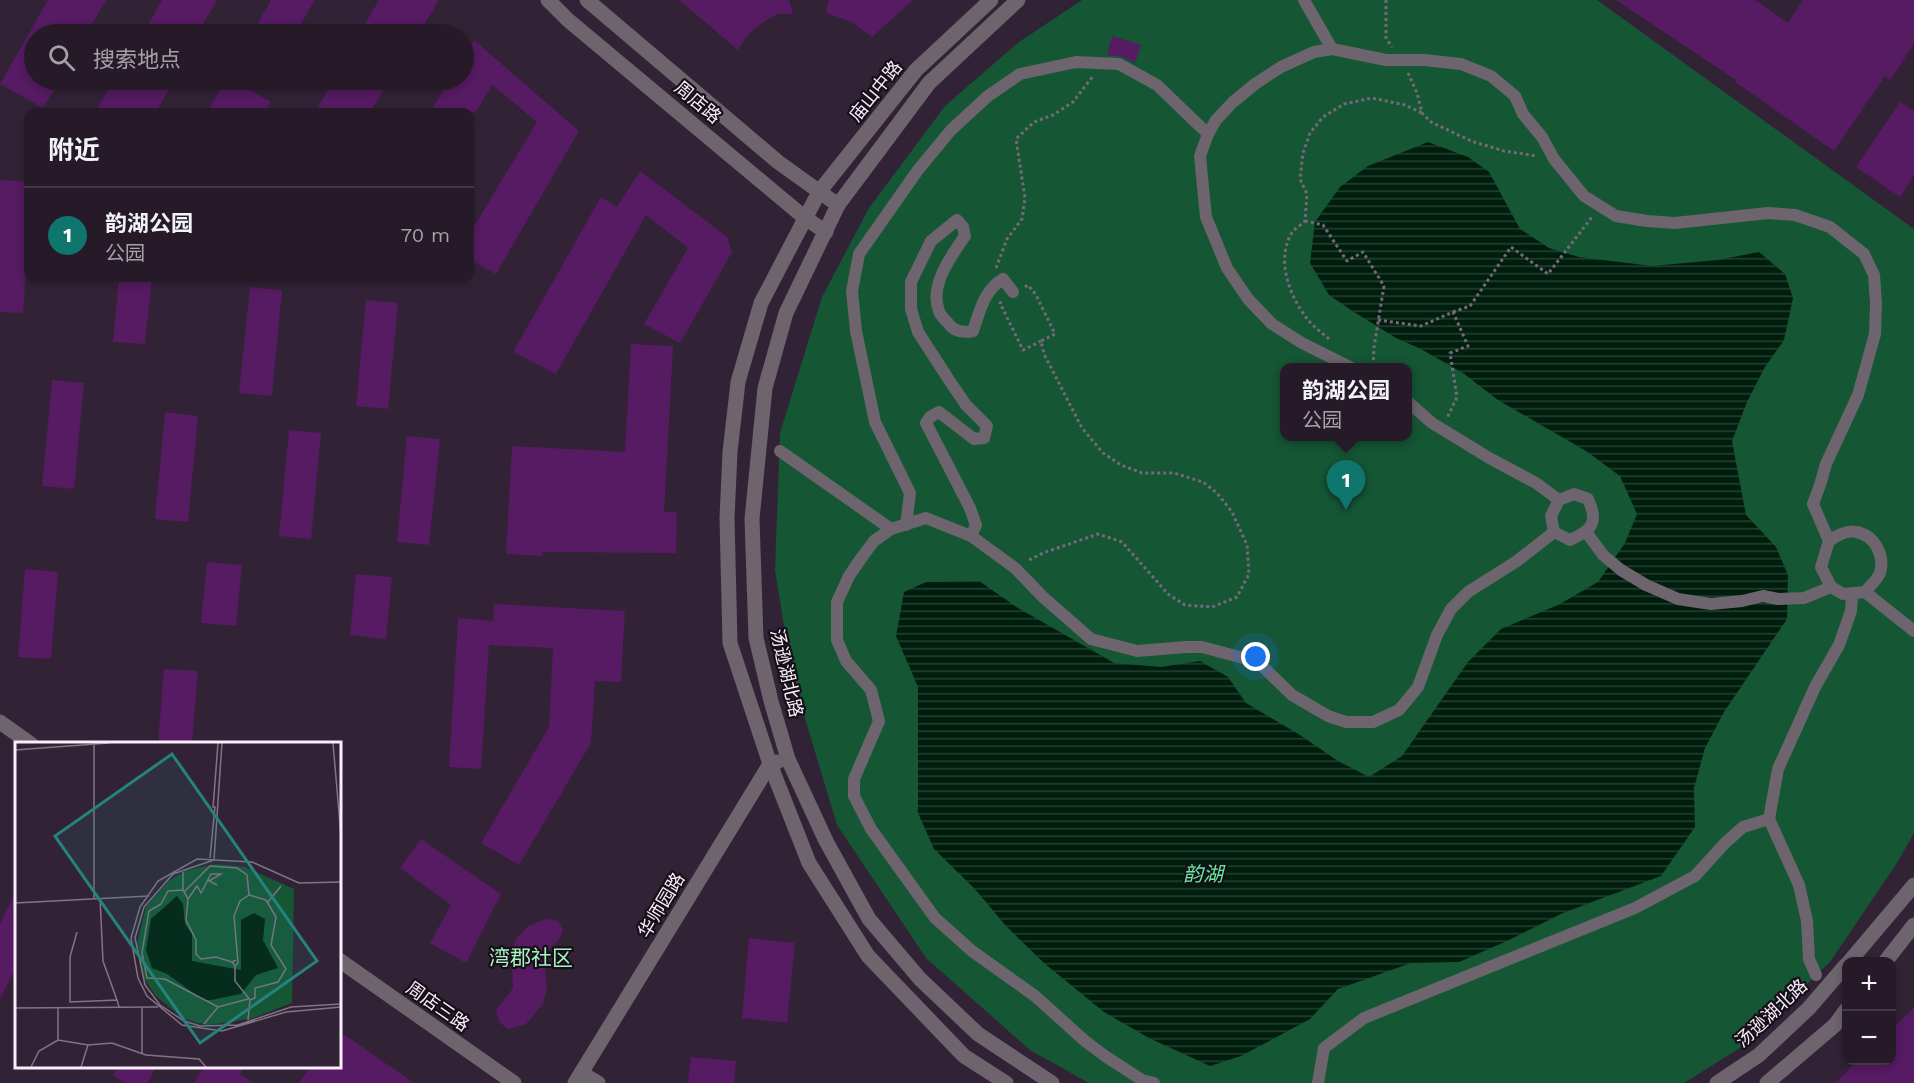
<!DOCTYPE html>
<html lang="zh">
<meta charset="utf-8">
<style>
:root{--surface:#261a28;--page:#2e2330;--text:#f1f3f6;--muted:#a4a1a8;--line:#423845;--accent:#0f766e}
body{margin:0;font-family:"Work Sans","Noto Sans SC",sans-serif;background:var(--page);color:var(--text)}
.controls{position:absolute;right:18px;bottom:18px;display:grid;overflow:hidden;border-radius:12px;box-shadow:0 3px 9px #0003}
.controls button{width:54px;height:54px;display:grid;place-items:center;padding:0;border:0;border-bottom:2px solid var(--line);background:var(--surface);color:var(--text);font:30px sans-serif}
.you{position:absolute;left:1256px;top:657px;width:21px;height:21px;margin:-15px;border:4px solid #fff;border-radius:50%;background:#1a73e8;box-shadow:0 0 0 9px #1a73e833}
.badge{display:grid;place-items:center;width:39px;height:39px;border-radius:50%;background:var(--accent);color:#fff;font-size:20px;font-weight:700}
.pin{position:absolute;translate:-50% -50px;filter:drop-shadow(0 2px 3px #0008)}
.pin::after{content:'';position:absolute;top:32px;width:21px;height:18px;background:inherit;clip-path:polygon(0 0,100% 0,50% 100%)}
.popup{position:absolute;left:1280px;top:363px;width:132px;height:78px;box-sizing:border-box;display:grid;place-content:center;border-radius:12px;background:var(--surface);filter:drop-shadow(0 2px 4px #0005);font-size:20px;white-space:nowrap;color:var(--muted)}
.popup b{font-size:22px;color:var(--text)}
.popup::after{content:'';position:absolute;left:50%;top:100%;margin-left:-12px;border:12px solid transparent;border-top-color:var(--surface)}
.list{margin:0;padding:0;list-style:none}
h2{display:flex;justify-content:space-between;align-items:center;height:78px;margin:0;padding:0 24px;font-size:26px}
h2 small{font-size:20px;font-weight:400;color:var(--muted)}
.list li{display:grid;grid-template-columns:39px 1fr auto;gap:18px;align-items:center;box-sizing:border-box;height:96px;padding:0 24px;border-top:2px solid var(--line)}
.list b{display:block;font-size:22px;white-space:nowrap}
.list p{margin:0;font-size:20px;white-space:nowrap;color:var(--muted)}
.list em{font-size:20px;font-style:normal;color:var(--muted)}
.icon{flex:none;width:33px;height:33px;fill:none;stroke:currentColor;stroke-width:2;stroke-linecap:round;stroke-linejoin:round}
.map{position:relative;flex:none;width:1914px;height:1083px;overflow:hidden}
.search{position:absolute;background:var(--surface);box-shadow:0 3px 9px #0003;left:24px;top:24px;width:450px;height:66px;display:flex;align-items:center;gap:15px;box-sizing:border-box;padding:0 21px;border-radius:33px;color:var(--muted);font-size:22px}
.panel{position:absolute;background:var(--surface);box-shadow:0 3px 9px #0003;left:24px;top:108px;width:450px;height:174px;border-radius:12px}
.map>svg:first-child{display:block}
.park{fill:#155635;fill-rule:evenodd}
.water{fill:url(#water-rules)}
.building{fill:#561b62}
.lines{fill:none;stroke-linecap:round;stroke-linejoin:round}
.path{stroke:#76687a;stroke-width:3;stroke-dasharray:3 3;stroke-linecap:butt}
.pedestrian{stroke:#6d646e;stroke-width:12}
.minor{stroke:#6d646e;stroke-width:15}
.tertiary{stroke:#6d646e;stroke-width:15}
.labels{text-anchor:middle;dominant-baseline:central;stroke-width:4.5;stroke-linejoin:round;paint-order:stroke}
.street-label{font-size:18px;fill:#f9eefb;stroke:#160f18}
.water-label{font-size:20px;font-style:italic;fill:#65eca3;stroke:#160f18}
.quarter-label{font-size:21px;fill:#a6f2c3;stroke:#160f18}
.inset-road{fill:none;stroke:#827485;stroke-width:1.5}
.view{fill:#26827c;fill-opacity:0.15;stroke:#26827c;stroke-width:3}
.inset-edge{fill:none;stroke:#f9eefb;stroke-width:3}
</style>
<div class="map">
<svg width="1914" height="1083" viewBox="0 0 1914 1083">
<defs>
<pattern id="water-rules" width="6" height="5" patternUnits="userSpaceOnUse" patternTransform="scale(1.5)"><rect width="6" height="5" fill="#001e0d"/><path d="M0 2.5h6" fill="none" stroke="#263f31"/></pattern>
</defs>
<rect width="100%" height="100%" fill="#322236"/>
<path class="park" d="M1082,0H1597L1914,229V833L1897,863L1830,962L1740,1048L1684,1083H1089L1030,1050L926,958L837,825L792,675L775,570L780,433L822,297L869,208L945,106L1019,42ZM1284,368H1408V436H1284Z"/>
<path class="water" d="M1428,142L1468,157L1489,172L1520,229L1549,248L1579,257L1652,266L1718,260L1759,252L1785,274L1793,298L1784,340L1765,367L1747,402L1732,441L1746,515L1776,547L1788,575L1787,619L1724,712L1705,748L1694,788L1695,827L1661,876L1563,913L1507,941L1459,962L1411,963L1338,989L1310,1019L1241,1056L1210,1066L1149,1038L1104,1012L1044,963L1006,926L975,889L934,849L918,813V687L896,636L904,592L926,582L979,581L1018,608L1114,663L1161,667L1200,661L1228,677L1246,703L1300,735L1338,761L1369,777L1402,756L1468,662L1501,629L1558,605L1598,582L1625,543L1637,514L1620,476L1586,451L1498,400L1463,373L1421,349L1396,338L1354,312L1329,295L1310,263L1315,222L1340,187L1368,166Z"/>
<g class="building">
<path d="M48,0H106L86,34H34V80H60L43,108L0,84Z"/>
<path d="M162,0H217L197,34H143Z"/>
<path d="M271,0H315L295,34H252Z"/>
<path d="M379,0H439L418,34H359Z"/>
<path d="M679,0H789L793,14H777L759,25L747,36L738,50Z"/>
<path d="M829,0H913L872,37L852,22L826,13Z"/>
<path d="M1616,0H1755L1788,23L1803,0H1914V44L1890,80L1885,76L1834,151L1735,82L1736,80Z"/>
<path d="M1112,36L1141,45L1135,63L1123,57L1107,55Z"/>
<path d="M474,40L579,131L496,274L470,260V233L537,122L492,85L476,112H430L450,80H464V58Z"/>
<path d="M114,80H174L156,112H95Z"/>
<path d="M226,80H232L271,102L265,112H207Z"/>
<path d="M334,80H390L370,112H315Z"/>
<path d="M1900,102L1914,111V175L1900,197L1856,167Z"/>
<path d="M640,171L727,237L732,252L680,343L644,324L688,248L646,215L556,374L513,352L601,197L617,207Z"/>
<path d="M0,180L28,182V236L23,313L0,312Z"/>
<path d="M119,278H152L145,344L113,342Z"/>
<path d="M250,287L282,290L272,396L239,393Z"/>
<path d="M366,300L398,303L388,409L356,406Z"/>
<path d="M631,344L673,346L664,512H677L676,553L543,552V556L506,554L512,446L625,452Z"/>
<path d="M52,380L84,383L74,489L42,486Z"/>
<path d="M165,412L198,416L188,522L155,519Z"/>
<path d="M289,430L321,433L311,539L279,536Z"/>
<path d="M407,436L440,439L429,545L397,542Z"/>
<path d="M207,562L242,565L236,626L201,623Z"/>
<path d="M25,569L58,572L51,659L18,657Z"/>
<path d="M356,574L392,577L386,639L350,635Z"/>
<path d="M494,604L625,611L621,682L595,681L591,743L519,865L481,843L549,727L553,648L489,645L481,769L449,767L458,618L493,621Z"/>
<path d="M164,669L198,671L192,744H158Z"/>
<path d="M421,839L501,894L466,963L430,943L451,905L400,868Z"/>
<path d="M16,891V967L0,999V924Z"/>
<path d="M546,919L558,921L563,930L559,940L550,948L544,959L547,988L543,1004L526,1024L508,1029L499,1022L496,1010L513,988L511,957L515,940L528,926Z"/>
<path d="M749,938L795,943L787,1023L742,1018Z"/>
<path d="M1914,1008V1083H1835L1859,1060H1892V1029Z"/>
<path d="M339,1031L414,1083H299L311,1066H339Z"/>
<path d="M691,1057L736,1061L734,1083H688Z"/>
<path d="M118,1066H156L148,1083H126L113,1076Z"/>
<path d="M205,1066H245L240,1074L253,1083H194Z"/>
</g>
<g class="lines">
<g class="path">
<path d="M1386,0V38L1392,47"/>
<path d="M1408,73L1417,93L1422,113L1431,122L1471,141L1504,151L1537,156"/>
<path d="M1305,221L1323,225L1347,261L1363,252L1384,286L1374,347L1373,368"/>
<path d="M996,268L1007,239L1022,219L1025,198L1016,139L1034,122L1053,115L1073,102L1093,76"/>
<path d="M1025,287L1028,285L1036,295L1055,334L1041,341L1044,354L1082,428L1103,453L1121,465L1142,473H1174L1203,482L1217,493L1232,512L1247,545L1249,574L1237,597L1212,607L1185,605L1168,594L1122,542L1098,534L1043,553L1027,561"/>
<path d="M1002,302L1000,303L1023,350L1041,341"/>
<path d="M1453,312L1470,306L1511,247L1548,274L1592,217"/>
<path d="M1378,320L1421,326L1453,312L1468,346L1450,353L1457,397L1447,418"/>
<path d="M1329,339C1322,333 1314,327 1308,320C1290,297 1276,262 1291,234C1294,229 1301,225 1305,221L1307,194L1300,179L1303,153L1310,133L1323,117L1344,104L1372,98L1405,105L1422,113"/>
</g>
<g class="pedestrian">
<path d="M1304,0L1332,49"/>
<path d="M1208,134L1216,120L1233,102L1255,84L1281,67L1314,52L1332,49L1386,60H1424L1461,64L1491,76L1515,96L1523,114L1542,137L1554,159L1584,196L1616,216L1647,221L1675,223L1768,213L1795,215L1830,227L1864,254L1874,275L1876,303L1875,334L1858,395L1826,464L1820,485L1813,504L1829,541C1836,536 1847,530 1856,532C1875,535 1885,556 1880,573C1877,580 1870,586 1865,592"/>
<path d="M1408,402L1432,423L1491,459L1536,483L1559,500"/>
<path d="M780,451L891,529L926,518L971,536L1015,568L1043,597L1091,639L1137,651L1186,647H1202L1258,662L1292,695L1328,716L1346,722H1373L1399,710L1418,687L1437,635L1451,609L1468,592L1517,561L1554,532"/>
<path d="M1574,494L1588,499C1599,523 1592,530 1570,540L1554,532L1551,516L1559,500Z"/>
<path d="M906,525L910,493L875,422L856,331L852,291L859,254L918,170L951,130L988,96L1020,74L1076,62L1119,64L1157,85L1208,134L1200,156L1206,217L1227,268L1248,299L1272,324L1302,343L1352,368"/>
<path d="M891,529L874,541L862,557L849,576L837,602V640L846,661L871,690L879,721L854,779V796L871,829L935,918L972,951L1035,996L1085,1041L1105,1056L1142,1080L1154,1083"/>
<path d="M1587,533L1603,555L1621,570L1646,585L1678,599L1711,604L1742,601L1763,596L1778,599L1804,598L1831,587L1843,594L1865,592L1914,631"/>
<path d="M971,536L976,525L970,508L926,423L930,417L939,412L974,439L984,438L987,426L966,405L949,380L918,332L911,309V282L931,241L957,220L963,227L965,236C951,256 929,286 939,311C940,315 945,320 948,323C954,332 963,333 973,331C980,311 984,290 1003,279L1013,292"/>
<path d="M1829,541L1821,567L1831,587"/>
<path d="M1769,819L1799,885L1807,921L1809,959L1816,975"/>
<path d="M1318,1083L1324,1048L1364,1018L1635,908L1695,876L1725,843L1743,827L1769,819L1778,769L1815,687L1839,645L1851,611L1852,594"/>
</g>
<g class="minor">
<path d="M0,722L31,744"/>
<path d="M339,960L514,1083"/>
<path d="M581,1073L598,1083"/>
</g>
<g class="tertiary">
<path d="M548,0L568,20L805,218L826,232"/>
<path d="M587,0L778,162L838,205L786,313L765,388L752,519L756,638L771,701L788,759L826,841L869,919L920,979L978,1034L1052,1083"/>
<path d="M991,0L916,70L819,192L761,303L738,382L730,452L727,518L730,643L770,764L809,863L868,956L964,1056L1006,1083"/>
<path d="M838,205L929,83L1018,0"/>
<path d="M1849,962L1914,885"/>
<path d="M1885,962L1914,925"/>
<path d="M575,1083L770,764L777,762"/>
<path d="M1717,1083L1759,1055L1809,1008L1846,965"/>
<path d="M1767,1083L1835,1025L1846,1010"/>
</g>
</g>
<g class="labels">
<g class="street-label">
<text transform="translate(875 91) rotate(-51)">庙山中路</text>
<text transform="translate(698 102) rotate(40)">周店路</text>
<text transform="translate(787 673) rotate(77)">汤逊湖北路</text>
<text transform="translate(661 905) rotate(-59)">华师园路</text>
<text transform="translate(438 1006) rotate(35)">周店三路</text>
<text transform="translate(1771 1013) rotate(-43)">汤逊湖北路</text>
</g>
<g class="water-label">
<text x="1203" y="874">韵湖</text>
</g>
<g class="quarter-label">
<text x="531" y="957">湾郡社区</text>
</g>
</g>
<g transform="translate(15 742)">
<rect width="326" height="326" fill="#322236"/>
<path d="M201,122L230,125L279,147L277,261L236,277L192,283L167,276L140,253L127,233L122,203L131,165L154,139L170,129Z" fill="#155635"/>
<path d="M162,154L168,162L170,182L177,192V219L226,228V178L239,171L250,177L248,198L263,226L241,233L226,252L196,258H188L152,232L137,226L131,208L136,177Z" fill="#001e0d"/>
<path class="inset-road" d="M207,1L199,118L158,132L129,165L120,196L130,243L145,263L169,279L185,284L223,283L276,265L326,262M318,1L326,94M0,8L94,1M198,66L203,1M195,116L200,64M168,130V148L173,157L171,178L181,198V212L186,217L201,215L217,220M326,140L284,141L237,120L182,117L143,139L125,165L116,196L123,236L132,254L167,283L207,289L271,270L326,265M168,148L153,149L146,162L134,169L127,211L132,236L150,237L203,265L233,257M169,150L195,124L222,126L232,133L234,153L225,159L219,174L223,221L220,224L217,220L221,218M234,153L251,158L261,175L256,203L271,227L263,240L240,246V256L235,258M79,156V2M85,156L88,219L102,258M173,157L182,144L186,151L196,132H206L194,139L202,143M253,160L266,144M0,161L134,154M62,190L55,215V260L102,258L104,265M220,224V239L235,258L233,278M0,266L143,265M43,266V298M189,282L203,265M127,311V265M16,325L24,309L43,298L73,303L97,301L131,313L184,317L191,325M66,325L73,303"/>
<path class="view" d="M157,12L302,219L185,301L40,94Z"/>
<rect width="326" height="326" class="inset-edge"/>
</g>
</svg>
<div class="controls">
<button>+</button>
<button>−</button>
</div>
<div class="you"></div>
<div class="pin badge" style="left:1346px;top:510px">1</div>
<div class="popup"><b>韵湖公园</b>公园</div>
<div class="search"><svg class="icon" aria-label="search" viewBox="0 0 24 24"><circle cx="10" cy="10" r="6"/><path d="M15 15l6 6"/></svg>搜索地点</div>
<section class="panel">
<h2>附近<small></small></h2>
<ul class="list">
<li><span class="badge">1</span><div><b>韵湖公园</b><p>公园</p></div><em>70 m</em></li>
</ul>
</section>
</div>
